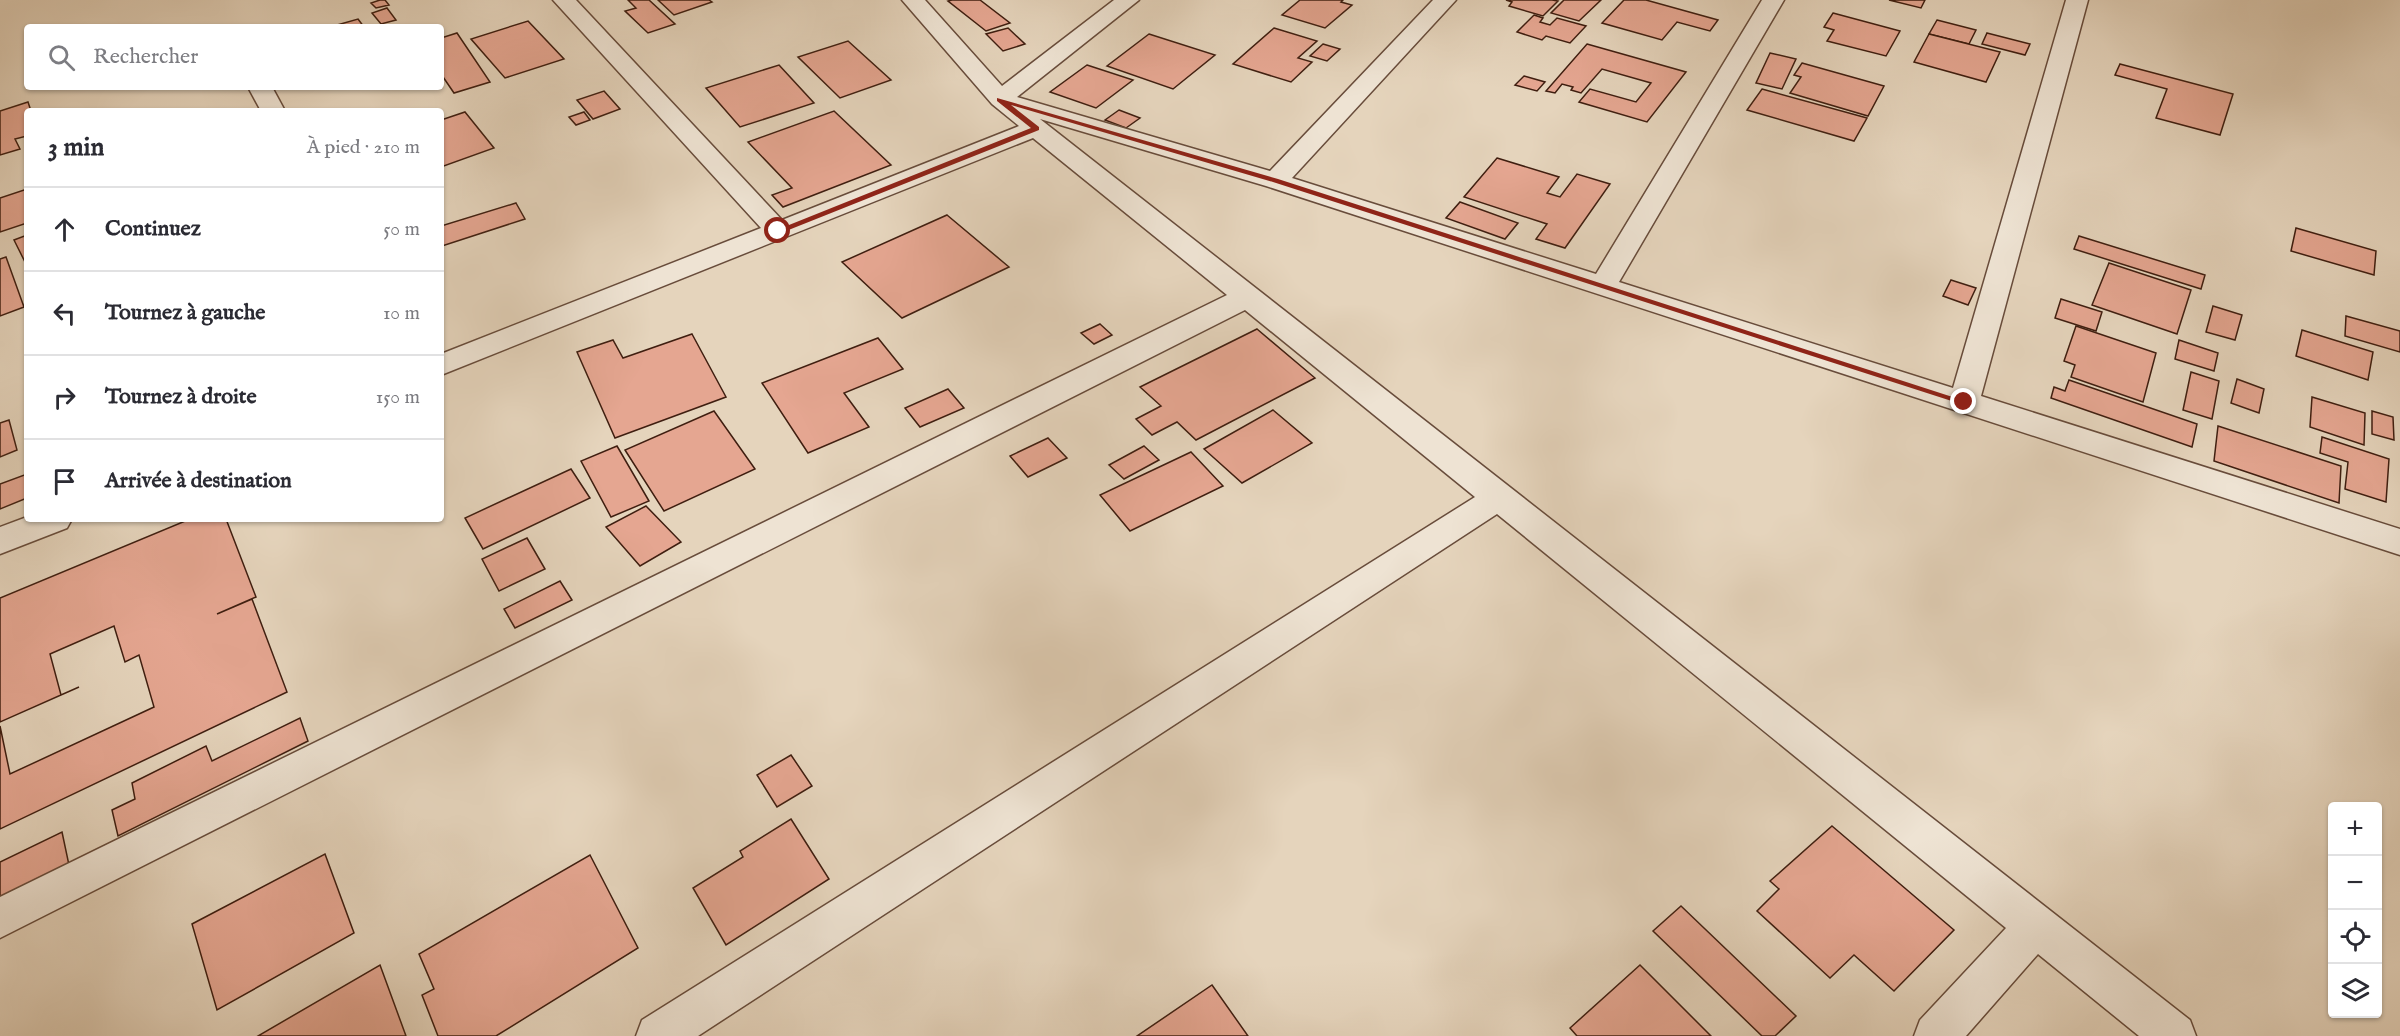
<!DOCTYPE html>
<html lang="fr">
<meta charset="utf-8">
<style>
:root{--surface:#fff;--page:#f7f7f7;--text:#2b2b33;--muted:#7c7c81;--line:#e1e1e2}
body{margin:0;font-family:"IM FELL English",serif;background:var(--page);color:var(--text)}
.controls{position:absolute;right:18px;bottom:18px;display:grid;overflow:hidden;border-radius:6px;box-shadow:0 2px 4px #0004}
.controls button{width:54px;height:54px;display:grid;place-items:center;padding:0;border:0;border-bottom:2px solid var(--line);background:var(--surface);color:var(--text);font:30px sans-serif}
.stop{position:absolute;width:18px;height:18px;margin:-14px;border:4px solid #8f2418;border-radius:50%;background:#fff}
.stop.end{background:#8f2418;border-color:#fff;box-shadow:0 2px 6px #0008}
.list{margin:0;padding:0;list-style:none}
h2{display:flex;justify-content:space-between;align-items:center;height:78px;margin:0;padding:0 24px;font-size:26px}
h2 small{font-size:20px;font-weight:400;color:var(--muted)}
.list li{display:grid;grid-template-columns:39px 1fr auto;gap:18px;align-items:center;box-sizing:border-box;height:84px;padding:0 24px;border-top:2px solid var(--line)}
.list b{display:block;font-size:22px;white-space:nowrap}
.list em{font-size:20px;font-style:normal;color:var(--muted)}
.icon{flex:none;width:33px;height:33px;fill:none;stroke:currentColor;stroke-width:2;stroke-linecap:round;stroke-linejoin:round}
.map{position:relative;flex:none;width:2400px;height:1036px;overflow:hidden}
.search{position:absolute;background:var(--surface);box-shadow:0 2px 4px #0004;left:24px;top:24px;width:420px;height:66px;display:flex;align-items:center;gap:15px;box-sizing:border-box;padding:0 21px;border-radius:6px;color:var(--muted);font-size:22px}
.panel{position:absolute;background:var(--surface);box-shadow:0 2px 4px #0004;left:24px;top:108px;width:420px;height:414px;border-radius:6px}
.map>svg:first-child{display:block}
.building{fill:#e5a691;stroke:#3f1e10;stroke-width:1.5}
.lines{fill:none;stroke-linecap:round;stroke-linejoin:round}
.minor-casing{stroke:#684c3b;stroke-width:3}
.minor{fill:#eee3d3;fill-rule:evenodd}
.route{fill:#8f2418}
</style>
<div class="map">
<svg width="2400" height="1036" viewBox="0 0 2400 1036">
<rect width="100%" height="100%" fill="#e5d4bc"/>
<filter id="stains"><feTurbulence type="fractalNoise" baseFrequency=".00333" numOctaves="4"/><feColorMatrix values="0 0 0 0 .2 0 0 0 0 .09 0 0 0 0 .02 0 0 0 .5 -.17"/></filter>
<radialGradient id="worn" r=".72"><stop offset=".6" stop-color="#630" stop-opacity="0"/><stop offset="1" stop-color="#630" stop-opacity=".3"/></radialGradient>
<g class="building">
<path d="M380,0H385L389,5L376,8L371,3Z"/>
<path d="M628,0H649L675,24L648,33L625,11L636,8Z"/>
<path d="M658,0H709L712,2L674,15Z"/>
<path d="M952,0H980L1010,23L986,31L948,1Z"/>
<path d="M1300,0H1343L1341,2L1352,5L1325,28L1282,15Z"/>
<path d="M1506,0H1552L1558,1L1543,16L1509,6L1512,2Z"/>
<path d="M1564,0H1601L1579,21L1551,13Z"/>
<path d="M1624,0H1646L1718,20L1710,31L1677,22L1662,40L1602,23Z"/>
<path d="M1889,0H1925L1921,8Z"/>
<path d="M387,8L396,20L381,24L372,13Z"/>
<path d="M1833,13L1900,31L1886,56L1827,41L1834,30L1824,27Z"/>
<path d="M1534,15L1543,18L1540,22L1550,25L1557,18L1586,26L1570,43L1546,36L1542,40L1517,32Z"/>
<path d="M358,19L364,27H330Z"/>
<path d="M1937,20L1976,30L1969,44L1929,34Z"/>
<path d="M528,21L564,59L505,78L471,39Z"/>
<path d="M1008,28L1025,44L1003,51L986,34Z"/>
<path d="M1274,28L1317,41L1298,58L1312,62L1291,82L1233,64Z"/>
<path d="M457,33L490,82L454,93L441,74V38Z"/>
<path d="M1987,33L2030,44L2025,55L1982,44Z"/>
<path d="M1149,34L1215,55L1173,89L1107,66Z"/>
<path d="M1929,34L2000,52L1986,82L1914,62Z"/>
<path d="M848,41L891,80L840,98L798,57Z"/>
<path d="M1323,44L1340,49L1327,61L1310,56Z"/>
<path d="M1587,44L1686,72L1647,122L1579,102L1590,89L1636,102L1651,83L1602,69L1581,93L1571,90L1573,87L1562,84L1555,93L1546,91Z"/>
<path d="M1770,53L1796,59L1782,89L1756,83Z"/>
<path d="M1802,63L1884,86L1868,116L1790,93L1801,77L1794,75Z"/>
<path d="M2120,64L2233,94L2220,135L2156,118L2167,89L2115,75Z"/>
<path d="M779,65L814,103L740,127L706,88Z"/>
<path d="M1087,65L1133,80L1096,108L1050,92Z"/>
<path d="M1524,76L1545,82L1537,91L1515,85Z"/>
<path d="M1762,89L1867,118L1854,141L1747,110Z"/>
<path d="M604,91L620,109L593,119L577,100Z"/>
<path d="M28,102L31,111H27V136L15,139L20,149L0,155V111Z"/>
<path d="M1119,110L1140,118L1126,128L1105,120Z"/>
<path d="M834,111L891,165L783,207L772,195L792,188L748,142Z"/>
<path d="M465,112L494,148L441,167V120Z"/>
<path d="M584,112L590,120L576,125L569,117Z"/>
<path d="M1497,158L1559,177L1547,193L1560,197L1577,174L1610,184L1565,248L1536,239L1547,224L1464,197Z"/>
<path d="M27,189V223L0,232V198Z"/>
<path d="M1460,202L1518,223L1505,239L1446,218Z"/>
<path d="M516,203L525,219L442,246L441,226Z"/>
<path d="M947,215L1009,267L902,318L842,262Z"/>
<path d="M2296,228L2376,251L2374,275L2291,251Z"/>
<path d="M27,235V261L25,262L14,240Z"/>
<path d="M2079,236L2205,275L2201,289L2074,249Z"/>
<path d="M6,257L24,307L0,316V259Z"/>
<path d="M2109,263L2191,290L2177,334L2092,305Z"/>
<path d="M1951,280L1976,288L1968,305L1943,296Z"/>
<path d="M2061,299L2102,312L2096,331L2055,318Z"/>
<path d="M2213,306L2242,315L2235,340L2206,332Z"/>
<path d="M2346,316L2400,331V352L2345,336Z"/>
<path d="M1100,324L1112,335L1094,344L1081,333Z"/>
<path d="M2076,326L2156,353L2143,402L2071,377L2075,365L2064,361Z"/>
<path d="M1257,329L1315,378L1196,440L1177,422L1152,435L1136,419L1161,406L1140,387Z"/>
<path d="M2302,330L2373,352L2368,380L2296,356Z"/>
<path d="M692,334L726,397L615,438L577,352L613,340L623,358Z"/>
<path d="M878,338L903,369L844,393L869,427L808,453L762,383Z"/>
<path d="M2179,340L2218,353L2214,371L2175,359Z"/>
<path d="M2191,372L2219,381L2212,419L2183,410Z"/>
<path d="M2237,379L2264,389L2259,413L2231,403Z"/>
<path d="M2069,380L2197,424L2192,447L2051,398L2054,387L2065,391Z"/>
<path d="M948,389L964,408L920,427L905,408Z"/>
<path d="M2312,397L2365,413L2364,445L2310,427Z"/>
<path d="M1273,410L1312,443L1242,483L1204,449Z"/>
<path d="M714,411L755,469L664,511L625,450Z"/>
<path d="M2372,411L2393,417L2394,440L2372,434Z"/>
<path d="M9,420L17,450L0,457V423Z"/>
<path d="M2218,426L2341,466L2339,503L2214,461Z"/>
<path d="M2322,437L2389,459L2386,502L2345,489L2348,462L2320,453Z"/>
<path d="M1048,438L1067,458L1028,477L1010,456Z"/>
<path d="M617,446L649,501L611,517L581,461Z"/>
<path d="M1144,446L1159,460L1124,479L1109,465Z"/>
<path d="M1191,452L1223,486L1130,531L1100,495Z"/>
<path d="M571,469L590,498L483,549L465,518Z"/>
<path d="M27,474V498L0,509V484Z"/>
<path d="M646,506L681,542L640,566L606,527Z"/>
<path d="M190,519H226L256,597L217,614L252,599L287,692L0,829V726L10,774L154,707L139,655L125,662L114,626L50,654L61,695L79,687L0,722V598Z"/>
<path d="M527,538L545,569L499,591L482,559Z"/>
<path d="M560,581L572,600L515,628L504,609Z"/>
<path d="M300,718L308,741L118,836L112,810L135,799L132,783L206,746L212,761Z"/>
<path d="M791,755L812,786L777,807L757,775Z"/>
<path d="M791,819L829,879L726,945L693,888L743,857L740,851Z"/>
<path d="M1832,826L1954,930L1894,991L1854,955L1830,978L1757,911L1779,889L1770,881Z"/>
<path d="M62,832L69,865L0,900V862Z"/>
<path d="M325,854L354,933L217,1010L192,924Z"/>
<path d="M590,855L638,948L496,1036H438L422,995L434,989L419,954Z"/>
<path d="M1681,906L1796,1016L1775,1036H1762L1653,931Z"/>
<path d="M380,965L406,1036H258Z"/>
<path d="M1640,965L1711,1036H1577L1570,1028Z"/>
<path d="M1212,985L1248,1036H1137Z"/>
</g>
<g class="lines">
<g class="minor-casing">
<g id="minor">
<path d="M553,0H576L782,220L1019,126L992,104L902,0H925L1002,86L1114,0H1139L1017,97L1270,171L1433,0H1456L1292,178L1596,274L1762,0H1784L1619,282L1953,388L2066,0H2088L1981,396L2400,529V555L1266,186L1040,119L2190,1020L2196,1036H2139L2038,954L1966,1036H1914L1920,1020L2006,928L1497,514L698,1036H636L642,1020L1475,497L1245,310L0,938V897L1227,295L1033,138L441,375V354L761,228Z"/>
<path d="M248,87H272L285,111H261Z"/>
<path d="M27,517V519H72L67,528L0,554V527Z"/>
</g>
</g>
<use href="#minor" class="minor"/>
</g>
<path class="route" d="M997,98L1278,179L1968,402L1961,404L1273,182L1011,105L1039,127V130L781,233L774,231L1031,128L997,101Z"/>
<rect width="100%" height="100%" filter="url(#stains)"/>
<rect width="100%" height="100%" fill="url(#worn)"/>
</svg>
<div class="controls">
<button>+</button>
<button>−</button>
<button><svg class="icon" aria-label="locate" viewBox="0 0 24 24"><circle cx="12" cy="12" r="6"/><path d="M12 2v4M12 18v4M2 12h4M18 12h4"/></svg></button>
<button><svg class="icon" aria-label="layers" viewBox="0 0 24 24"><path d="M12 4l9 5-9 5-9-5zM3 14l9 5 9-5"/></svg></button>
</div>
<div class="stop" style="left:778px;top:231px"></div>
<div class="stop end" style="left:1964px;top:402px"></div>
<div class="search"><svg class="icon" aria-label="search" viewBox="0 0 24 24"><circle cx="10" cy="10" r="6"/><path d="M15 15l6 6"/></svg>Rechercher</div>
<section class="panel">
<h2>3 min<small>À pied · 210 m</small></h2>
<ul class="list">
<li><svg class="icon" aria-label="ahead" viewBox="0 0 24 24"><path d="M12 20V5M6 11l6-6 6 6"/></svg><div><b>Continuez</b></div><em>50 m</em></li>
<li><svg class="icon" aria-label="left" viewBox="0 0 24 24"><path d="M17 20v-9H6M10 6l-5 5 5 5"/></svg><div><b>Tournez à gauche</b></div><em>10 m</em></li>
<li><svg class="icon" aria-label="right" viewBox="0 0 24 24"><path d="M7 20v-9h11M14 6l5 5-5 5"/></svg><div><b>Tournez à droite</b></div><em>150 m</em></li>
<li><svg class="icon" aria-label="arrive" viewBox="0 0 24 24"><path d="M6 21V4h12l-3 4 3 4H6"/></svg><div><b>Arrivée à destination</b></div></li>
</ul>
</section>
</div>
